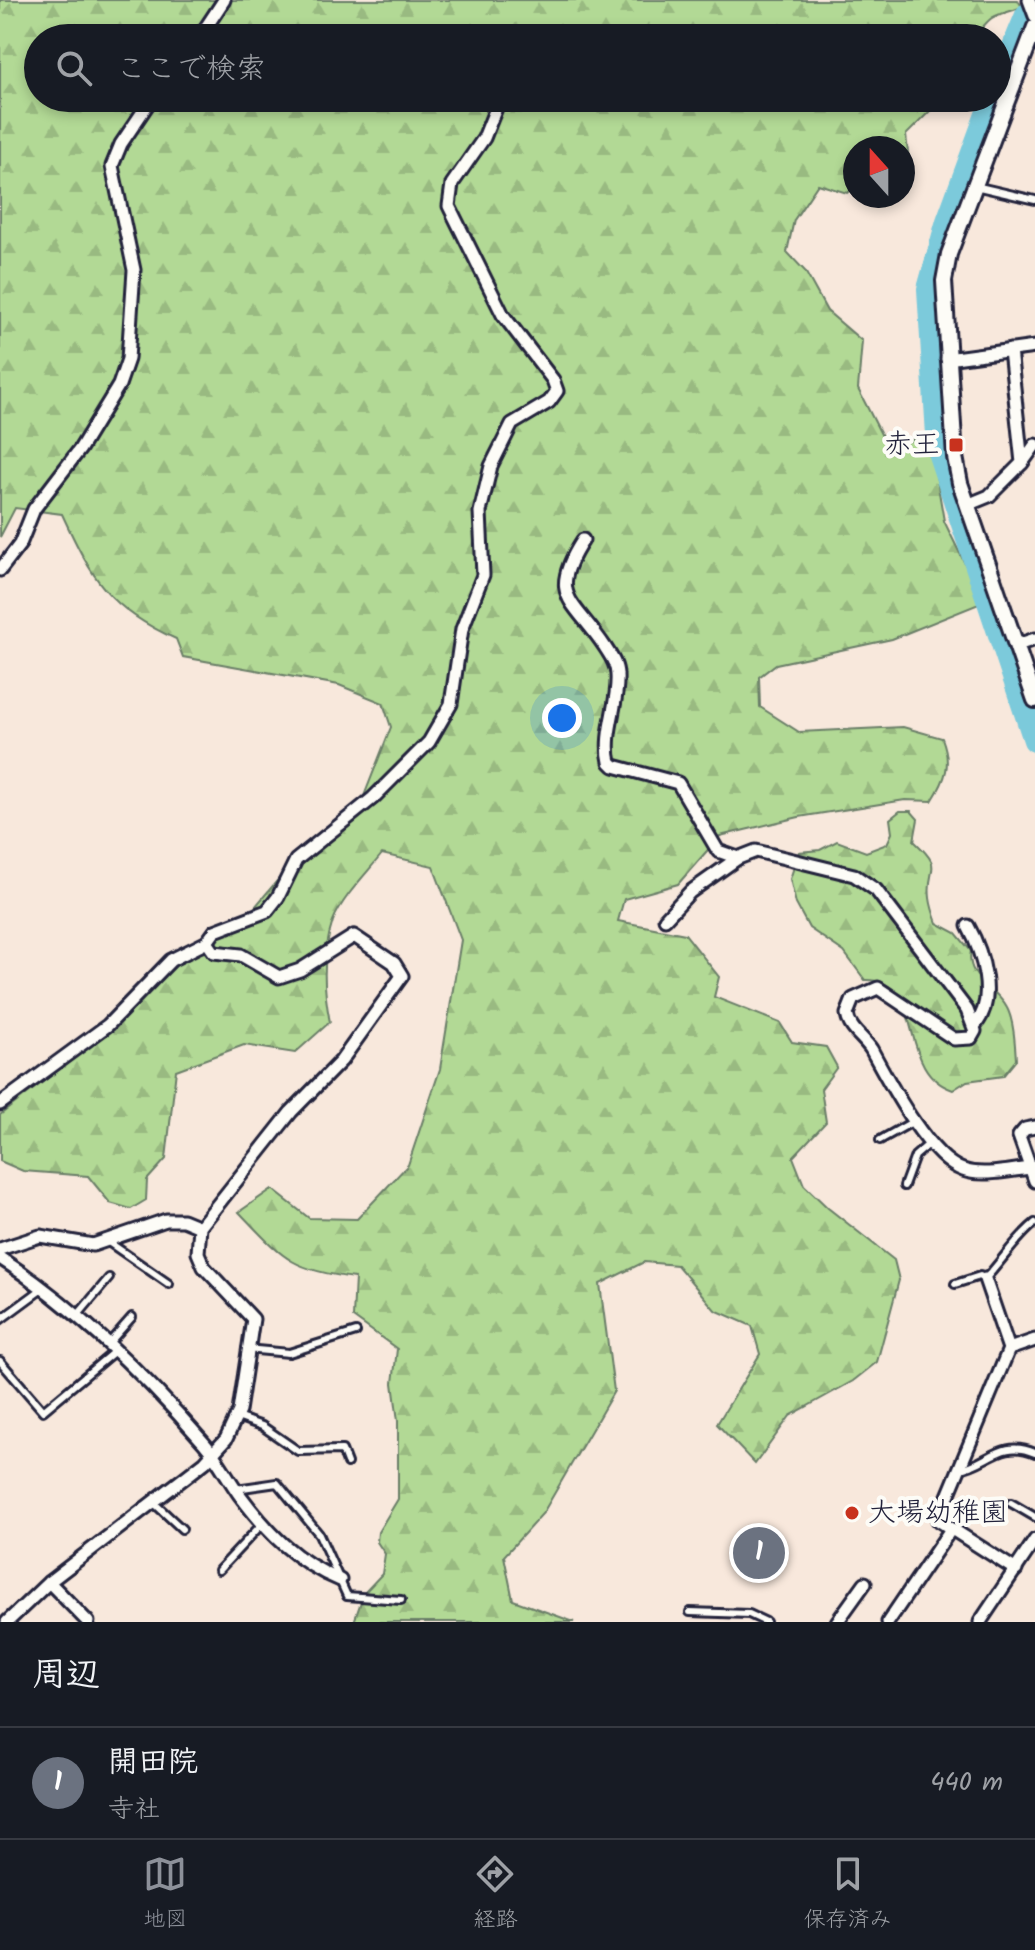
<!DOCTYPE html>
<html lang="ja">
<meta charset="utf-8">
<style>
:root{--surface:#171b24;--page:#242831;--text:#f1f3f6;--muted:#9ea1a6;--line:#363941;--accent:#8c9099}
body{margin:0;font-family:Kalam,"Klee One",sans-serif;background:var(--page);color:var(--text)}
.compass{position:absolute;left:843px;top:136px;width:72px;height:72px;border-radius:50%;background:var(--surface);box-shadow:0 4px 12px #0003;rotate:339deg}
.you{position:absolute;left:562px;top:718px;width:28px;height:28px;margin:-20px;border:6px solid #fff;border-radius:50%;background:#1a73e8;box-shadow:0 0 0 12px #1a73e833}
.badge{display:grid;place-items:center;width:52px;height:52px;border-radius:50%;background:var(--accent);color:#fff;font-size:26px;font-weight:700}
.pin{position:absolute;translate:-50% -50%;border:4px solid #fff;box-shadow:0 2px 8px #0006}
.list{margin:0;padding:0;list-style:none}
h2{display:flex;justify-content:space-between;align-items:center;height:104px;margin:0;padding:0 32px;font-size:34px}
h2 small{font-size:26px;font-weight:400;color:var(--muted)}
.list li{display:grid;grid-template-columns:52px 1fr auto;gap:24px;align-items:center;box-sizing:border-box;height:112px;padding:0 32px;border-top:2px solid var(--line)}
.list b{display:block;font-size:30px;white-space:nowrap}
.list p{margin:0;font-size:26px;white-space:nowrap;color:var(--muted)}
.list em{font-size:26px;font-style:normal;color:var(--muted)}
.icon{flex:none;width:44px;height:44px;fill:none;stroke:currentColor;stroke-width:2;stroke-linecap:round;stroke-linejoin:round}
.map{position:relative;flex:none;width:1035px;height:1622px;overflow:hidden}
.search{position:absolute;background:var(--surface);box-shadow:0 4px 12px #0003;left:24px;right:24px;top:24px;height:88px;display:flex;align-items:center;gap:20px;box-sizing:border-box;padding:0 28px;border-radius:44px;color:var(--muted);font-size:30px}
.sheet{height:216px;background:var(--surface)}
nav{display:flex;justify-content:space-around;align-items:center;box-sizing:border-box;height:112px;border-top:2px solid var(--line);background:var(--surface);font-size:22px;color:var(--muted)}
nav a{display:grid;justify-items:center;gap:4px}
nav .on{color:var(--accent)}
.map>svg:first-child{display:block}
.forest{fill:url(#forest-firs);stroke:#6a7e68;stroke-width:2}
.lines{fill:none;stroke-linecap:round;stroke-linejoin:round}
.river{stroke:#7ccadb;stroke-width:24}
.service-casing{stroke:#22223b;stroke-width:12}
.minor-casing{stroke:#22223b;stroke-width:17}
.tertiary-casing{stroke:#22223b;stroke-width:20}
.service{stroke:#fdfcf7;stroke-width:6}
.minor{stroke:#fdfcf7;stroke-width:11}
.tertiary{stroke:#fdfcf7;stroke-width:14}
.poi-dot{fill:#c8321e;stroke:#fdfcf7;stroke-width:3}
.labels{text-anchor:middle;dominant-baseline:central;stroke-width:8;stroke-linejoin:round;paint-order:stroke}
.poi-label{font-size:28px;fill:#22223b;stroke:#fdfcf7;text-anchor:end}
</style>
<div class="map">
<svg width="1035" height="1622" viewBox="0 0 1035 1622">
<defs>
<pattern id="forest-firs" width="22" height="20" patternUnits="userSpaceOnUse" patternTransform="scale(2)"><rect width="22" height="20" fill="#b2d995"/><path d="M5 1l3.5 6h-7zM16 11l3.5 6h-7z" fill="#99ba81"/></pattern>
</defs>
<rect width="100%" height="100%" fill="#f8e8dc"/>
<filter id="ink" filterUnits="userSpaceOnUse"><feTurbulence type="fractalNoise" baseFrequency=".0125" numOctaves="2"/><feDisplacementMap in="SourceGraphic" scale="16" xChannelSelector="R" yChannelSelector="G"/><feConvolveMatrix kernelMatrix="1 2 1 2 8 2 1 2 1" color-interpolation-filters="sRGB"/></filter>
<g filter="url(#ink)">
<g class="forest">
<path d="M0,0H1018L1022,7C992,19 996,9 974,38H38V98H943L906,135L909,161L906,171L903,172V148H855V187L847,193L818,184L794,220L787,252L805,271L827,311L862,341L858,389L885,442L903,444L922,435L935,469L944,521L968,570L979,604L892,639L776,664L759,677L760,707L799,732L903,727L942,738C952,764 946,779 932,801L905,800L799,817L720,836L678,884L624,899L618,921L685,934L719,977L714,997L780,1023L792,1042L826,1047L837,1067L821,1089L826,1122L793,1157L804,1185L828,1208L894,1260L899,1280L877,1362L853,1381L790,1416L755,1464L717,1424L760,1354L752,1326L715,1310L677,1265L644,1262L600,1284L614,1391L543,1513L504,1556L513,1600L574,1622H354L364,1593L382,1574L385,1554L377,1542L378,1532L398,1499V1421L393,1383L397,1349L353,1317L355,1278C290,1270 283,1258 239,1212L272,1189L309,1218L357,1219L408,1165L440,1069L461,940L433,866L382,854C366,874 342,898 333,921C322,954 323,989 330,1022L295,1053L244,1045L176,1070L166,1159L147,1180L146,1200L131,1209L110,1203L88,1176L23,1171L0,1161V1115L106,1033L166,973L250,913L313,838L349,813L364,796L391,727L383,703L339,685L183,657L176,639C109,609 92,579 62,514L15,508L0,537Z"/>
<path d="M900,811H911L918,819L914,841C946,871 926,865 930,898C931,906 934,915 937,923L956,933L971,951C965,979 996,986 1007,1008C1014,1021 1015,1045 1016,1060L1003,1076L967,1081L953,1090C894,1071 929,979 865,980L844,952L809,928L796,904L790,879L799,852L820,850L837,841L866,852L887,844L892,833L890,819Z"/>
</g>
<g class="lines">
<g class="river">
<path d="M997,88L1027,15"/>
<path d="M993,98L948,221L929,289L939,452L1035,740"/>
</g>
<g class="service-casing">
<g id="service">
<path d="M975,186L1035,200"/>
<path d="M880,1140L914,1121"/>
<path d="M904,1186L915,1156L930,1143"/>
<path d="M107,1241L169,1284"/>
<path d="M955,1284L980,1276L985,1279C1002,1261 1016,1238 1035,1223"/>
<path d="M77,1316L109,1278"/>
<path d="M0,1320L42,1289"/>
<path d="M109,1343L132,1317"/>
<path d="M246,1349L289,1353L356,1332"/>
<path d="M0,1361L43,1411L116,1350"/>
<path d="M237,1417L262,1426L298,1451L342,1450L347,1463"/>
<path d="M959,1469C988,1465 1000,1438 1035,1453"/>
<path d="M236,1489L277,1483L319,1534L347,1596L401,1600"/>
<path d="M153,1502L182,1529"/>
<path d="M1011,1503L1035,1517"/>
<path d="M219,1570L263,1523"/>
<path d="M690,1612L749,1614L766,1622"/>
</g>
</g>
<g class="minor-casing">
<g id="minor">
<path d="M1029,0L1035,16"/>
<path d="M199,38L224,0"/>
<path d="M947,359L1035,347"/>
<path d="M1022,463L1035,445"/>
<path d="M967,505L989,496L1022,463L1010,350"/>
<path d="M583,540C546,597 574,600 605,647C610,655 617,664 617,675C619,703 603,734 610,762L614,766L678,783L718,851L738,858"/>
<path d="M0,570L20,544L34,509L80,449L119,385L128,359L134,270L112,166L121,144L152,98"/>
<path d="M1017,645L1035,639"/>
<path d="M665,919L690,892L738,858L756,851L854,875L876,890L967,1010L975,1031L971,1038L954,1039L878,988L853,999L847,1014C849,1029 863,1037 871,1049C888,1080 928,1158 963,1170C982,1177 1011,1170 1030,1168"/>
<path d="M968,926C983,953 997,1000 975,1025"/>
<path d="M0,1104L108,1025L171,960L207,942L215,931L267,911L278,897L296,860L373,798L429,742L451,704L462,629L483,575L480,512L491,466L512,424L549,402L557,391L553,380L503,315L449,206L452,184L484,138L500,98"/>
<path d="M1035,1127L1025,1129L1019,1136L1035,1181"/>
<path d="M0,1249L40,1236L93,1245L166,1220H183L200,1227"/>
<path d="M0,1258C77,1308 144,1374 204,1443C218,1459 227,1477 239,1494C267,1532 296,1562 340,1580"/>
<path d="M985,1279L1009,1349L938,1520L1016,1570"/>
<path d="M1009,1349L1035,1340"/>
<path d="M49,1582L88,1622"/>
<path d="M7,1622L49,1582L205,1462L226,1439L239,1411L253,1319L204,1267L198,1253L200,1227L291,1112L341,1061L402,976L394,963L354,936L300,970L279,977L241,955L214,952L207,942"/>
<path d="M837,1622L865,1583"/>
<path d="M888,1622L951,1529"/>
<path d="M980,1622L1035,1540"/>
</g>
</g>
<g class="tertiary-casing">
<path id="tertiary" d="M1035,27L949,254L944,281L955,457L960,483L1035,700"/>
</g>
<use href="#service" class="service"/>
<use href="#minor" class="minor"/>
<use href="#tertiary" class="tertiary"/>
</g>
</g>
<g class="poi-dot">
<rect x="948" y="437" width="16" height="16" rx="4"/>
<circle cx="852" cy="1513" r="8"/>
</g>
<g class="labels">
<g class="poi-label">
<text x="940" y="445">赤王</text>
<text x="868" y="1513" text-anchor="start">大場幼稚園</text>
</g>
</g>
</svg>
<svg class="compass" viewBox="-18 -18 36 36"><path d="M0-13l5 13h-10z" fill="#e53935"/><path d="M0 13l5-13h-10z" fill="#9ea1a6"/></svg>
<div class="you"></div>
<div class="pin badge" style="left:759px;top:1553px;background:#6b7280">1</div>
<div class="search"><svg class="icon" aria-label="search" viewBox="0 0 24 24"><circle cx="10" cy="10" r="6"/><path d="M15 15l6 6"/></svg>ここで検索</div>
</div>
<section class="sheet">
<h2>周辺<small></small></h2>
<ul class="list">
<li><span class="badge" style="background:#6b7280">1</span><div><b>開田院</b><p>寺社</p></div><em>440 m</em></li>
</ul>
</section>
<nav>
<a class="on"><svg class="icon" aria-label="map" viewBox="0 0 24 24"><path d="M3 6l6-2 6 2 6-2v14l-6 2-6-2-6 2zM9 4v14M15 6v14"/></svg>地図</a>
<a><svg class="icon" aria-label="directions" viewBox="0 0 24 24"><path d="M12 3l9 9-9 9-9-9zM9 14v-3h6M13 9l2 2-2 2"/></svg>経路</a>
<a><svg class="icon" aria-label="saved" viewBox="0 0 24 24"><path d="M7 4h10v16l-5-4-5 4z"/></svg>保存済み</a>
</nav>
